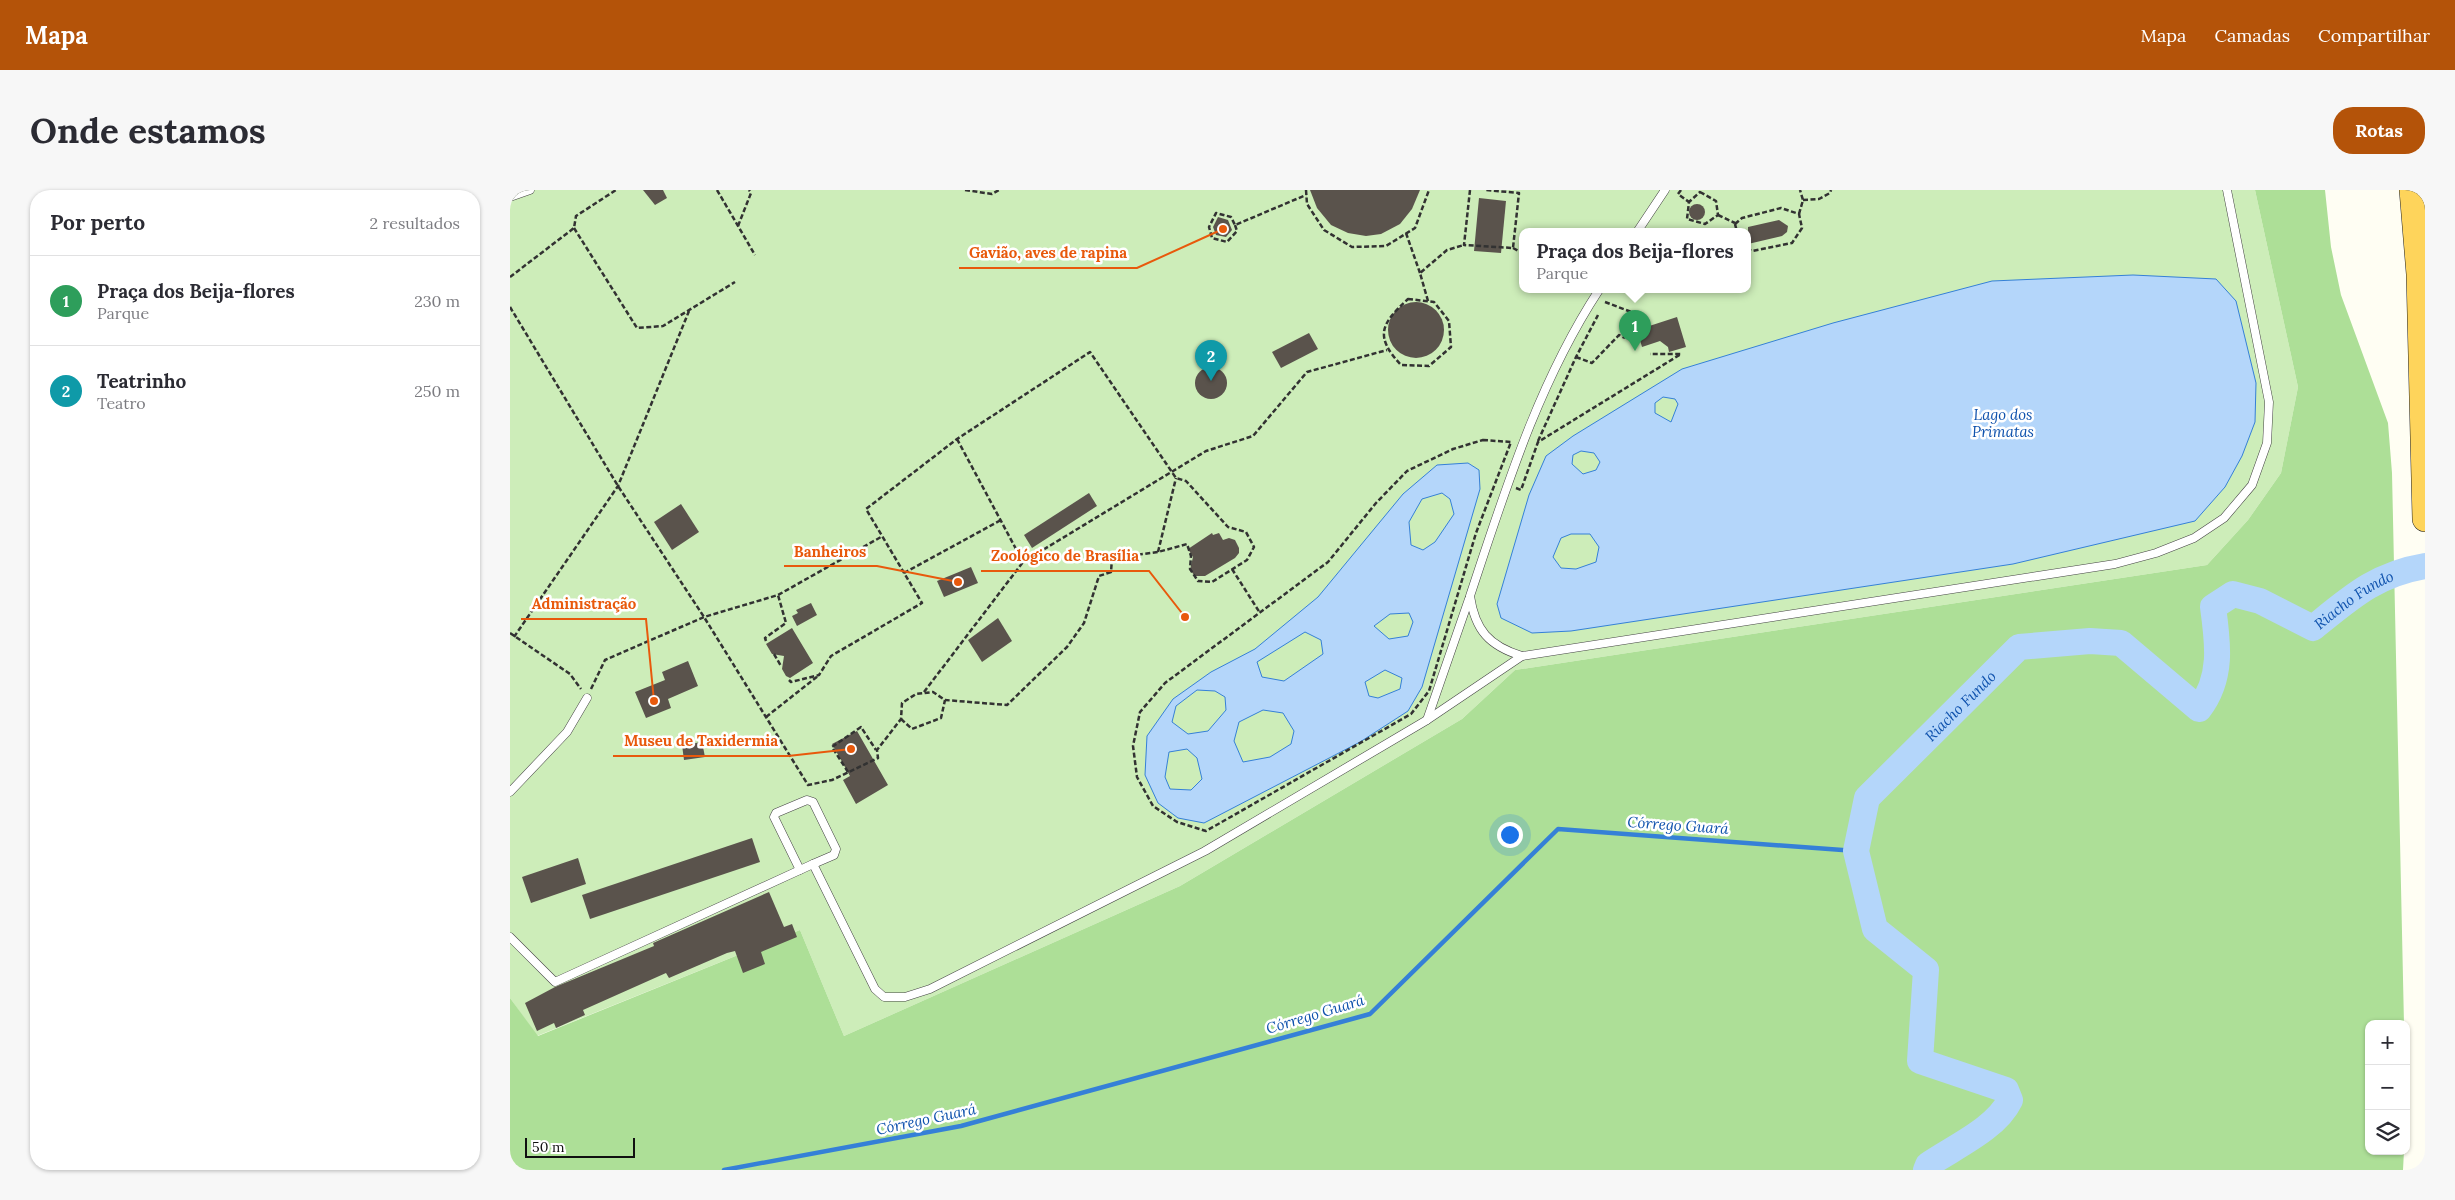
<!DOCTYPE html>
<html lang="pt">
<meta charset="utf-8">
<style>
:root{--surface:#fff;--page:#f7f7f7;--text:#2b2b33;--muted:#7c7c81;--line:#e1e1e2;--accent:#b45309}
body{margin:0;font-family:Lora,serif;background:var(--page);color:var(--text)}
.controls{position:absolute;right:15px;bottom:15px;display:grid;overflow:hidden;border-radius:10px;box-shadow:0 1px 4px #0004}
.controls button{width:45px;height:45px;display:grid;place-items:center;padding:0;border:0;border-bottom:1px solid var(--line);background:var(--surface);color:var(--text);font:25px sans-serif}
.scale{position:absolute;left:15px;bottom:12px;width:110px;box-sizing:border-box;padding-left:5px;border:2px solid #101010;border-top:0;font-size:14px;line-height:18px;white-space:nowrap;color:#101010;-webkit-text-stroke:4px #fff;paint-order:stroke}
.you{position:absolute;left:999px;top:644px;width:18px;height:18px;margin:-12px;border:4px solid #fff;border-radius:50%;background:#1a73e8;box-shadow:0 0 0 8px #1a73e833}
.badge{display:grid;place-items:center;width:32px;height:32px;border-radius:50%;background:var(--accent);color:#fff;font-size:16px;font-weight:700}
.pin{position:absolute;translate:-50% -41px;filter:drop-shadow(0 1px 2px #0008)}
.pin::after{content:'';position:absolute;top:26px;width:18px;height:15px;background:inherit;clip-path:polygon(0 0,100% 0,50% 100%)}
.popup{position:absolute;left:1009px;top:38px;width:232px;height:65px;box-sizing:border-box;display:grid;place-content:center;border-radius:10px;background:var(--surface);filter:drop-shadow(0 1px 4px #0005);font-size:16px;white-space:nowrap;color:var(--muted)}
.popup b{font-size:19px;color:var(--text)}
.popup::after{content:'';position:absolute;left:50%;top:100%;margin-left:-10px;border:10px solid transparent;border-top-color:var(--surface)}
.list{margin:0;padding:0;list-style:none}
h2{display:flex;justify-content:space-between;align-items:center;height:65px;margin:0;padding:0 20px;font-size:21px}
h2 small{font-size:16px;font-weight:400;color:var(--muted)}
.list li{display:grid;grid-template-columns:32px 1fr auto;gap:15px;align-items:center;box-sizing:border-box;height:90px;padding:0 20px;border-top:1px solid var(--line)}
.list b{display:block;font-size:19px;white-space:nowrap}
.list p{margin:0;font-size:16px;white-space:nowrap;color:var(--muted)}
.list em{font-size:16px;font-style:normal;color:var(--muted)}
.icon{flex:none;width:28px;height:28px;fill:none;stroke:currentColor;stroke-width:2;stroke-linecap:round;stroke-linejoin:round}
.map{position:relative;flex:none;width:1915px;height:980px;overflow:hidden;border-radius:20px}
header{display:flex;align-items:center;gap:30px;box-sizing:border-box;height:70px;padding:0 25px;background:var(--accent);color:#fff}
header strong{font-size:24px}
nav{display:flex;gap:28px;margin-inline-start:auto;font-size:18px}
.intro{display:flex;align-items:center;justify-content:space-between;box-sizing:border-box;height:120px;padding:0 30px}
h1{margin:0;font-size:35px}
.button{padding:12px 22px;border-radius:20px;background:var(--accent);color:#fff;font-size:18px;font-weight:700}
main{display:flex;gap:30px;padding:0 30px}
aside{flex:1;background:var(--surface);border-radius:20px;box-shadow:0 1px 4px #0004}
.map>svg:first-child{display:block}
.green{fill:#cdedb9;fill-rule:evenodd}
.forest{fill:#addf97}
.water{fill:#b4d6fa;stroke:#3580d7;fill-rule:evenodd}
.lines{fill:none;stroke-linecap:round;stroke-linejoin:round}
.stream{stroke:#3580d7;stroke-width:4.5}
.river{stroke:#b4d6fa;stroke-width:26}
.building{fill:#5a534c}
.service-casing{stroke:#434343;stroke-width:9}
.trunk-casing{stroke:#212121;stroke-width:26}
.path{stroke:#323232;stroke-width:2.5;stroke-dasharray:5 2.5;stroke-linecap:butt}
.service{stroke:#fff;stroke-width:8}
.trunk{stroke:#fed45b;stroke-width:25}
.labels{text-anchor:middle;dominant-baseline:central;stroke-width:5;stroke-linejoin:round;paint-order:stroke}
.water-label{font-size:15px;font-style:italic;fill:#0f52ad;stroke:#fff}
.leader{fill:none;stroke:#e8590c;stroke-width:2}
.callout-dot{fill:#e8590c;stroke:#fff;stroke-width:2}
.callout-label{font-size:15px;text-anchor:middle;font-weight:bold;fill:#e8590c;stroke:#fff;stroke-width:5;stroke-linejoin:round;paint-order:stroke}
</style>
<header>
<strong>Mapa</strong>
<nav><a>Mapa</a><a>Camadas</a><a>Compartilhar</a></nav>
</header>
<div class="intro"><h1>Onde estamos</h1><a class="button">Rotas</a></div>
<main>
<aside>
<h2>Por perto<small>2 resultados</small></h2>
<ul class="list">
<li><span class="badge" style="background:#2e9e5b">1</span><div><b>Praça dos Beija-flores</b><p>Parque</p></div><em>230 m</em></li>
<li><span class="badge" style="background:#0f9aa8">2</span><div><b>Teatrinho</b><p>Teatro</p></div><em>250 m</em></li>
</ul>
</aside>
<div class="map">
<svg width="1915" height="980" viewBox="0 0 1915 980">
<rect width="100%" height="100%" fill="#fffef3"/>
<path class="green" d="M0,0H1745L1788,197L1771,283L1738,330L1697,375L1005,480L952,529L670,696L334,846L290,740L27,846L0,808ZM1012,42H1238V100H1012Z"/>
<path class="forest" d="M1745,0H1815L1821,57L1831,105L1878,233L1882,283L1894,834H1859V961H1894L1893,980H0V808L28,846L290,740L334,846L670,696L952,529L1005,480L1697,375L1738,330L1771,283L1788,197Z"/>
<g class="water">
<path d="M1623,85L1706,89L1726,111L1746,193L1745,232L1732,266L1715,297L1685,331L1503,374L1061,441L1022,443L991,428L987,414L1019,305L1036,266L1063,246L1172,179L1323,133L1482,91ZM1153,207L1165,209L1168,214L1161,232L1145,223V213ZM1071,261L1084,263L1090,272L1086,280L1073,284L1062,274L1063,265ZM1061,344H1080L1089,357L1086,372L1066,379L1051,378L1043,367L1051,348Z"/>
<path d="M958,273L969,280L970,299L912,497L898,521L850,552L694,633L668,628L648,613L635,585L637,546L663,509L701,482L745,459L808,407L893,304L927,275ZM932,303L940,309L944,324L925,352L913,360L901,355L899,332L912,309ZM899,423L903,432L898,446L879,449L864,436L880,424ZM795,442L811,450L813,464L774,491L752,487L747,472ZM875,480L892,488L890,499L868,508L859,506L855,492ZM687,500L705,501L715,507L716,520L698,541L678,544L662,532L666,516ZM753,520L773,523L784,541L781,554L760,567L733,572L724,551L729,532ZM677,559L687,568L692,589L681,600L660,599L655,587L659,562Z"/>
</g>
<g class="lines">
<path class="stream" d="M214,980L451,936L860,824L1048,639L1346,661"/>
<path class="river" id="s1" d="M1416,980L1418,975C1444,957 1486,939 1500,910L1496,900L1410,871L1416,780L1365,739L1346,661L1357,608L1509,457L1580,451L1611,453L1689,519C1713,488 1708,453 1703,417L1723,404L1750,411L1803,438C1840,408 1866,384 1915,376"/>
</g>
<g class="building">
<path d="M133,0H153L157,8L145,15Z"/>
<path d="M800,0H910L902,19L890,34L871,44L856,46L838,43L821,35L807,18Z"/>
<path d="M969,8L996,11L991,63L964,61Z"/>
<circle cx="1187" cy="22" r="8"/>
<path d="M708,27L718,30L722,40L716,47L706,45L703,37Z"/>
<path d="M1269,30L1278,36L1277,42L1272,46L1238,54V37Z"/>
<circle cx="906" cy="140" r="28"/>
<path d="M1167,127L1176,157L1159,162L1158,157L1150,151L1132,157L1127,140Z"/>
<path d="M799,143L808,159L771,178L762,162Z"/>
<circle cx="701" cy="193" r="16"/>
<path d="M579,303L587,316L522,358L514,345Z"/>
<path d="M171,314L189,342L162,360L144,332Z"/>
<path d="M702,343L703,345L709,343L713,350L719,348L725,350L729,358V363L725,368L695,386H685L680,380L683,367L678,359Z"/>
<path d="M461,377L468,393L434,407L427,391Z"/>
<path d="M301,413L307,425L287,436L282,426L288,423L286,420Z"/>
<path d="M488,428L502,451L472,472L458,450Z"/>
<path d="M282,438L303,473L280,488L276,486L272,479L274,466L262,464L256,454Z"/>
<path d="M178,471L188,496L158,509L161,518L136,528L125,502L155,490L152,482Z"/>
<path d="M347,541L378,595L346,614L333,590L340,586L322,554Z"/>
<path d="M192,552L195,567L174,570L172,555Z"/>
<path d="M242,648L250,672L80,729L72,705Z"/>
<path d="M68,668L76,694L21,713L12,687Z"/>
<path d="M259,702L274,737L282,734L287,747L251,762L255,774L233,783L225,761L217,763L159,788L156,783L73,820L75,825L46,838L44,833L27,841L15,813L45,797L144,756L143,753Z"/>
</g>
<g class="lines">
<g class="service-casing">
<g id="service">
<path d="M0,7L20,0"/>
<path d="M1127,42L1155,0"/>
<path d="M1012,466C979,456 965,440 960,406C995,301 1028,193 1089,100"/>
<path d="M917,530L959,409"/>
<path d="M0,602L57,542L77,508"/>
<path d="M290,680L264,627L266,623L297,610L303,612L326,659L324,665L303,674L365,799L374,807H395L420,799L695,661L917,530L1012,466L1605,374L1646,363L1684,348L1714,328L1742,295L1757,253L1759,212L1717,0"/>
<path d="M0,747L45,792L303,674"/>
</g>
</g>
<g class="trunk-casing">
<path id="trunk" d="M1902,0L1909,84L1915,329"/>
</g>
<g class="path">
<path d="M207,0L245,65"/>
<path d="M455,0L482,4L489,0"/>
<path d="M796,0L797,14L814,40L842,57L876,56L905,38L919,0"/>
<path d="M960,0L954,55L1003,58L1009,3L976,0"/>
<path d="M1171,0L1168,4L1179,12"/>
<path d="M1190,2L1206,11L1208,25L1195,34L1177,29L1179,12Z"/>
<path d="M1293,10L1309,9L1320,3L1321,0"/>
<path d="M1289,24L1293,10L1290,0"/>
<path d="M1208,25L1225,33"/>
<path d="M1225,34L1232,28L1271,18L1289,24L1292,38L1282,53L1242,61L1238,59"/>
<path d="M1225,34L1227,42"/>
<path d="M725,35L727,41L717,52L702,48L699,37L706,23L721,27L725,35L796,5"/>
<path d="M228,36L241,3L239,0"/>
<path d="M64,38L127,138L153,136L225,92"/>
<path d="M896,43L910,83"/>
<path d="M1003,58L1012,63"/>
<path d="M0,87L64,38L66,26L106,0"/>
<path d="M898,109L924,112L939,131L941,157L919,176L891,175C864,146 871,134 898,109Z"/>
<path d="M918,111L910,83L937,60L954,55"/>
<path d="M1095,112L1124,123L1131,133L1126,145"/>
<path d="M0,117L108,296L194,427L298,595L322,590L368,568L367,560L391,529L392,513L406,504L423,502L435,510L497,515L557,457L574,433L589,386L601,382L602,368L648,362L677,354L681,366L680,379L688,391L702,392L737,370L744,357L736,342L718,337L676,291L666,288L580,162L447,249L356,319L412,413L321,466L309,485L281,492L279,490"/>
<path d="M1066,167L1082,173L1109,145L1115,148"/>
<path d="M447,249L513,372"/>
<path d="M973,250L1001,252L966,343L919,501L901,524L696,641L667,632L643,616L627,587L623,556L630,522L655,493L818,372L866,313L897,281L943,259Z"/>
<path d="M1028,251L1066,167L1088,125"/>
<path d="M1006,298L1011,300L1028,252L1171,164H1140"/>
<path d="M648,362L666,288"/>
<path d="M722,379L750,423"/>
<path d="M394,383L491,330"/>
<path d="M0,443L60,484L71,499"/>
<path d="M4,447L108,296L179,121"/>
<path d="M256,451L255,448L276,433L268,405"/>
<path d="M264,464L271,476"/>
<path d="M81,499L95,470L194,427L268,405L371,347"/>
<path d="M414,502L513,372L696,261L743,246L797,182L877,160"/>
<path d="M256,527L308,486"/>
<path d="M391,529L402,539L431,528L435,510"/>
<path d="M338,582L322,557L351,537L366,560"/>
</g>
<use href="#service" class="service"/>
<use href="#trunk" class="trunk"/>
</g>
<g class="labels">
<g class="water-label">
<text x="1493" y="224">Lago dos<tspan x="1493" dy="17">Primatas</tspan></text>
<text stroke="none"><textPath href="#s1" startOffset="1190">Riacho Fundo</textPath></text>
<text stroke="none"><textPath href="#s1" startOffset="635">Riacho Fundo</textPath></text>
<text transform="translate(1168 635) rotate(4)">Córrego Guará</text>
<text transform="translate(805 824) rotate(-17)">Córrego Guará</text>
<text transform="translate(416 929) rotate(-12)">Córrego Guará</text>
</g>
</g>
<path class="leader" d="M713 39L627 78H449M448 392L367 376H274M675 427L639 381H471M144 511L136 429H11M341 559L278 566H103"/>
<g class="callout-dot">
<circle cx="713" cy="39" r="5"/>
<circle cx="448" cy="392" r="5"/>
<circle cx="675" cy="427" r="5"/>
<circle cx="144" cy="511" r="5"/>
<circle cx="341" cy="559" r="5"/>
</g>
<g class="callout-label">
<text x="538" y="68">Gavião, aves de rapina</text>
<text x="320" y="367">Banheiros</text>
<text x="555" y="371">Zoológico de Brasília</text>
<text x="74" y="419">Administração</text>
<text x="191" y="556">Museu de Taxidermia</text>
</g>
</svg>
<div class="controls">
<button>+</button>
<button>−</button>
<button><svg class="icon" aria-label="layers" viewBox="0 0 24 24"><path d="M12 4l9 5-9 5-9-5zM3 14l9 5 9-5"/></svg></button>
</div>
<div class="scale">50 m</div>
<div class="you"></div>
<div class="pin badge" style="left:1125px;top:161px;background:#2e9e5b">1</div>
<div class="popup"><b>Praça dos Beija-flores</b>Parque</div>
<div class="pin badge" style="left:701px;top:191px;background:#0f9aa8">2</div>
</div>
</main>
